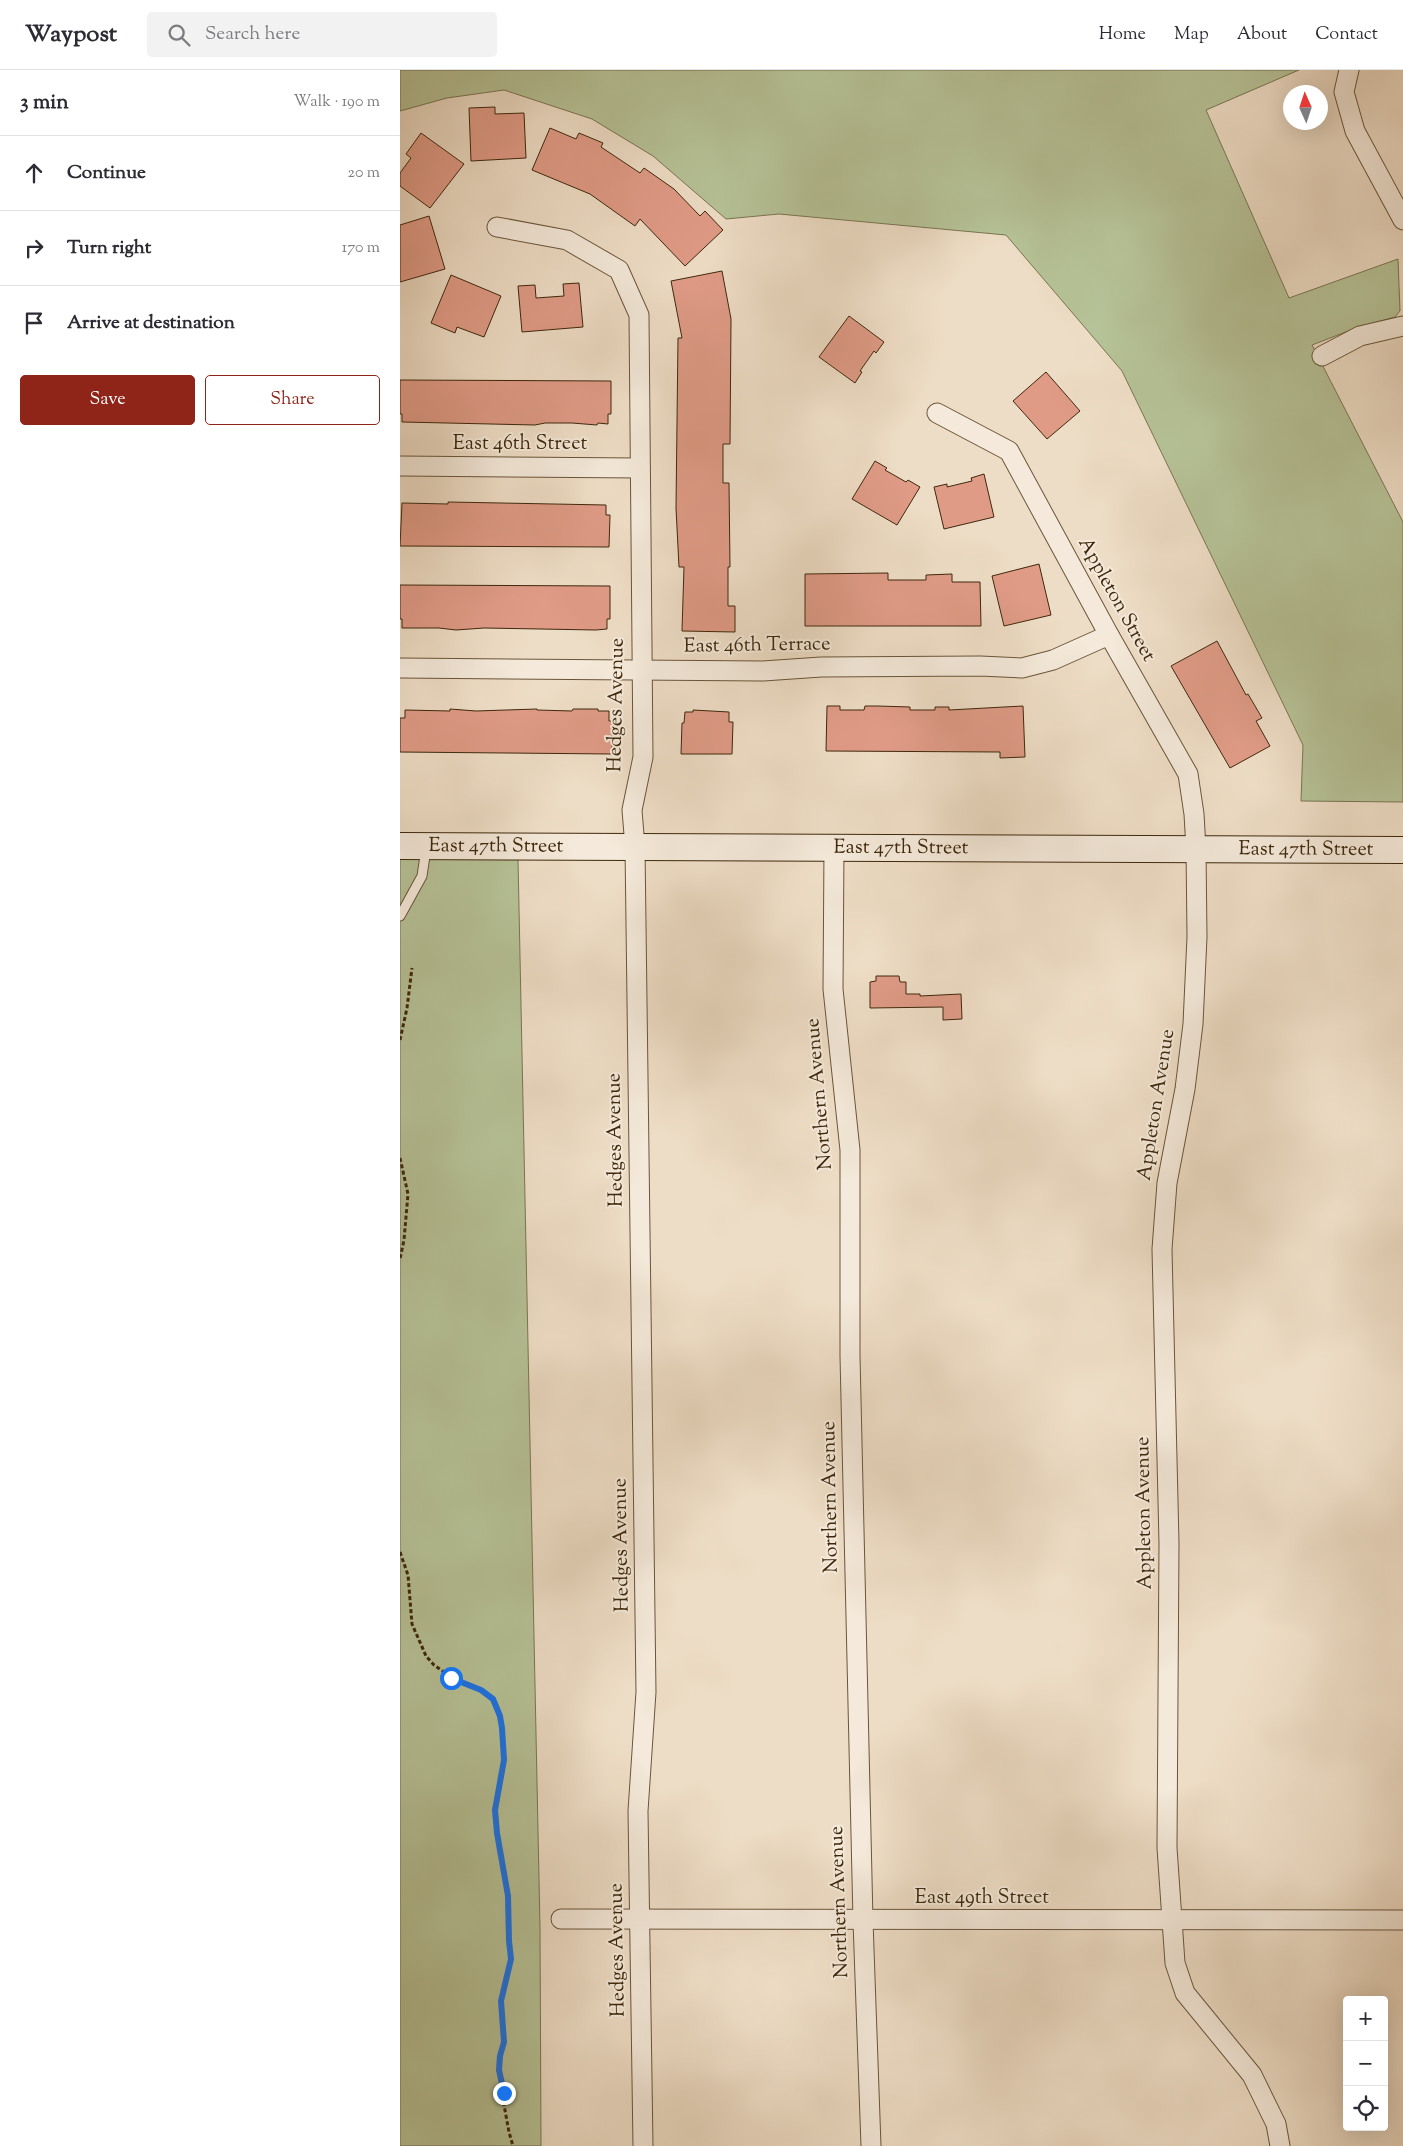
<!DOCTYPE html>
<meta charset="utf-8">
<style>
:root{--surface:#fff;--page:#f2f2f3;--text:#2b2b33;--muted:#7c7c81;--line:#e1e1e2;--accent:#8f2418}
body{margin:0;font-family:"Sorts Mill Goudy",serif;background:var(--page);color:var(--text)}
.controls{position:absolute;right:15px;bottom:15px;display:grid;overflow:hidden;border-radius:5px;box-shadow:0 5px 20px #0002}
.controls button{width:45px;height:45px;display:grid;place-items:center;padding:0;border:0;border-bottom:1px solid var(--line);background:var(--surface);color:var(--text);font:25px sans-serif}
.compass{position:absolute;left:883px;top:15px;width:45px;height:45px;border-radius:50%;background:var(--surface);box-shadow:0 5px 20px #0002;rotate:357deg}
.stop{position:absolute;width:15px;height:15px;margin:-11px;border:4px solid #1a73e8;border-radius:50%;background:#fff}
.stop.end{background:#1a73e8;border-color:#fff;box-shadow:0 1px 5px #0008}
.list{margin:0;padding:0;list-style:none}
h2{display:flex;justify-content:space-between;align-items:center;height:65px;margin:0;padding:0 20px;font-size:21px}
h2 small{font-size:16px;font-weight:400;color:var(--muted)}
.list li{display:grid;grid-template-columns:32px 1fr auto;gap:15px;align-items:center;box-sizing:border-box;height:75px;padding:0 20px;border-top:1px solid var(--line)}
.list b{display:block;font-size:19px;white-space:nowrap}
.list em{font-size:16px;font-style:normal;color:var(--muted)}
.actions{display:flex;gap:10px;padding:15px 20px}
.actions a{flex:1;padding:11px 0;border:1px solid var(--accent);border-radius:5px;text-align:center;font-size:18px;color:var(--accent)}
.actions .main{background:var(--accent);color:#fff}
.icon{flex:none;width:28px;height:28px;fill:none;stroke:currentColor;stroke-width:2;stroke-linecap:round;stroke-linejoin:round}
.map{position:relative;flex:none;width:1003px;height:2076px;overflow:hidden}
header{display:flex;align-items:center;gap:30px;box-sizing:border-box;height:70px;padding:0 25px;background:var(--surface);border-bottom:1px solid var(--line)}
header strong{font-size:24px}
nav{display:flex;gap:28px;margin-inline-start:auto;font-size:18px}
.search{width:350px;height:45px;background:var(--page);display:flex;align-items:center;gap:12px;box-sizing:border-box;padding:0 18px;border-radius:5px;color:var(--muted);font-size:19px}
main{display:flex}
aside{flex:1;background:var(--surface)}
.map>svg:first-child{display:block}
.green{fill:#b6c297;stroke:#7a7552}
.building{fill:#e09b87;stroke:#3e280c}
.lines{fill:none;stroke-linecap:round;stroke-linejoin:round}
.service-casing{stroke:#6a553a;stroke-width:11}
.minor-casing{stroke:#6a553a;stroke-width:21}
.secondary-casing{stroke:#3e280c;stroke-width:28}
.path{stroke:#3e280c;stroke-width:3;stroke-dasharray:4 2.5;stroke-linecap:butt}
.service{stroke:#f4e9da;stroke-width:9}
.minor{stroke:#f4e9da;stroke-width:19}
.secondary{stroke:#f4e9da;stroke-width:26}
.route{stroke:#1a73e8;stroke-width:6}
.labels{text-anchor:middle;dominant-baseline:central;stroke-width:4;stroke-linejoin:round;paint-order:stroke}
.street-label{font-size:20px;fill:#3e280c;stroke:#f4e9da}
</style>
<header>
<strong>Waypost</strong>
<div class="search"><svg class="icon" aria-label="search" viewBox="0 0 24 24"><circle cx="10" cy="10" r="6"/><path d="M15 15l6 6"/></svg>Search here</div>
<nav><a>Home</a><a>Map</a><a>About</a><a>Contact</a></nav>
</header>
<main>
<aside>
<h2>3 min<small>Walk · 190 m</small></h2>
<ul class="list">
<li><svg class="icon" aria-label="ahead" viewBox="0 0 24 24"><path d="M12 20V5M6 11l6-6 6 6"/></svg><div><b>Continue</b></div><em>20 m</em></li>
<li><svg class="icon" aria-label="right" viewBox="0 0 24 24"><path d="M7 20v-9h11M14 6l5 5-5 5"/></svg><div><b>Turn right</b></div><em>170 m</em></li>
<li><svg class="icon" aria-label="arrive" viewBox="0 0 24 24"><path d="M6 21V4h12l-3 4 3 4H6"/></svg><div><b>Arrive at destination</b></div></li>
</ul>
<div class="actions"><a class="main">Save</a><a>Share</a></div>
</aside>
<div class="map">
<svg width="1003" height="2076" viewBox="0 0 1003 2076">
<rect width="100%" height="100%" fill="#eeddc6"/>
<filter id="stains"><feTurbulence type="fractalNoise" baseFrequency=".004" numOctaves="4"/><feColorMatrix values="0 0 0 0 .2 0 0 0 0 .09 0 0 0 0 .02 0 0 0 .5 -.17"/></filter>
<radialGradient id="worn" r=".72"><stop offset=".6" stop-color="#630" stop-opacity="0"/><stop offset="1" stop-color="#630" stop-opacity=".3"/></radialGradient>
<g class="green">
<path d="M0,0H899L806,40L889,228L998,189L1000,241L995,247L956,258L912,275L1003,452V732L901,731L903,675L722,301L606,165L379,144L326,149L253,86L192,49L104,20L47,28L0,41Z"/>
<path d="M0,787L118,789L140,1858L141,2076H0Z"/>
</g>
<g class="building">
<path d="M95,37V44L124,43L126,88L71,91L69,38Z"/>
<path d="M150,58L176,69L179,63L203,73L201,77L240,103L244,98L274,119L300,146L305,141L323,160L285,196L240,149L235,156L190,124L132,100Z"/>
<path d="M21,63L64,94L30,138L0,116V103L11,88L6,84Z"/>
<path d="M29,146L45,199L0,212V155Z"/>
<path d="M322,201L331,249L330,374H323V413H329L330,497H328V536H335V562L282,561L284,497H279L276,438L278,268H282L271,211Z"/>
<path d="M51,205L101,226L84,267L57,257L55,263L31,253Z"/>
<path d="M179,213L183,257L122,262L118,216L135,215L136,228L164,226L163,214Z"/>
<path d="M449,246L484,272L476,283L474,281L460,301L462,302L455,313L419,287Z"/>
<path d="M646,302L680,341L647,369L613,331Z"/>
<path d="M0,310L211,311V344H208V354L198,353L197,355L172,353H145L135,355L2,352V344H0Z"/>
<path d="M475,391L487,398L485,400L506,412L508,410L520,417L497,455L452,429Z"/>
<path d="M584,404L594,447L544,459L534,417L547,414V417L572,411L571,408Z"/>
<path d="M48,432L206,435V445H210L209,477L0,476L2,433L48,434Z"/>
<path d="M639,494L651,545L604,556L592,506Z"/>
<path d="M488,503V510H526V505L552,504V512H580L581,556H405V504Z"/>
<path d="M0,515L210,516V549H207V559L196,560L84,558L56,560L39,558H2V549H0Z"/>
<path d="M817,571L846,625L848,624L862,648L856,651L870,676L830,698L771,596Z"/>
<path d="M427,636H440V640H464L465,636H478L510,637V640H535V637H549V640L623,636L625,687L600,688V682L426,681Z"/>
<path d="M50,639L76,641L137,639V640L172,641L173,639H198V641H209V651H212V684L0,682V648H5V640L50,641Z"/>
<path d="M293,640L329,642V652H333L332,684H281L282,653H284L285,642H293Z"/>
<path d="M476,906H499L500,912H506V924H520V926L561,924L562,949L543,950V937L470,938V912L476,911Z"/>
</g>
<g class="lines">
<g class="service-casing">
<path id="service" d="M0,846L22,806L26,779"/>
</g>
<g class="minor-casing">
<g id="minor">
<path d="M949,0L944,22L955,61L1003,150"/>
<path d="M97,157L167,170L219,200L239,245L243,687L232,740L235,777L246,1622L238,1741L243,2076"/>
<path d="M922,286L960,266L1003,256"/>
<path d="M537,343L609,381L709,565L788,704L794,744L796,779L797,867L793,954L785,1019L767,1113L762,1179L769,1473L767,1778L775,1893L785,1923L852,2005L876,2054L880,2076"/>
<path d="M0,396L240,398"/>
<path d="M0,598L363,601L421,597L580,596L622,598L653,590L709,565"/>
<path d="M434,778L433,919L450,1080V1286L463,1851L471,2076"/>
<path d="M161,1849L1003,1850"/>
</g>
</g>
<g class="secondary-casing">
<g id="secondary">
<path id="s1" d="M0,776L1003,780"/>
</g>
</g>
<g class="path">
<path d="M0,970L7,938L12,898"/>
<path d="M0,1088L8,1124L4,1170L0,1189"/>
<path d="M0,1482L8,1505L12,1554L26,1586L34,1595L51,1607L88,1624L93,1629L100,1646L104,1690L95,1740L97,1763L108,1825L109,1871L111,1889L101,1931L104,1972L100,1986L99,2000L104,2023V2035L109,2062L113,2076"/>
</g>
<use href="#service" class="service"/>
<use href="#minor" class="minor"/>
<use href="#secondary" class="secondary"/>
</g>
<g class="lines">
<path class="route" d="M51,1608L81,1620L93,1629L100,1646L102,1658L104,1690L95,1740L97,1763L108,1826L109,1871L111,1889L101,1931L104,1972L100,1986L99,2000L104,2023"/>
</g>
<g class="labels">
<g class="street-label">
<text x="120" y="374">East 46th Street</text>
<text transform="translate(716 530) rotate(61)">Appleton Street</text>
<text transform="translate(357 576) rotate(-1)">East 46th Terrace</text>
<text transform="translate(217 635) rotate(-89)">Hedges Avenue</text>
<text stroke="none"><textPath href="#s1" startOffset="96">East 47th Street</textPath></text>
<text stroke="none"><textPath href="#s1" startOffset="501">East 47th Street</textPath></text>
<text stroke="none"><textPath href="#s1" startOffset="906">East 47th Street</textPath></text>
<text transform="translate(420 1024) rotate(-95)">Northern Avenue</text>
<text transform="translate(757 1035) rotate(-81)">Appleton Avenue</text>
<text transform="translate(216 1070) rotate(-91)">Hedges Avenue</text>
<text transform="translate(431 1427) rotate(-91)">Northern Avenue</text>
<text transform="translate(745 1443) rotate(-91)">Appleton Avenue</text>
<text transform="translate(222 1475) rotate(-91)">Hedges Avenue</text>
<text x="582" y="1828">East 49th Street</text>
<text transform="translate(440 1832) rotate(-92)">Northern Avenue</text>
<text transform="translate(218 1880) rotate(-91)">Hedges Avenue</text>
</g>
</g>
<rect width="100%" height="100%" filter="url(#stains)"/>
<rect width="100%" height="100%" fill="url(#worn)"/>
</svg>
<div class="controls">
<button>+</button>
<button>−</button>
<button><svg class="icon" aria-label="locate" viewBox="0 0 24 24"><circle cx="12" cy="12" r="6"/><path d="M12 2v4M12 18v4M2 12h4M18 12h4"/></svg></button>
</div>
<svg class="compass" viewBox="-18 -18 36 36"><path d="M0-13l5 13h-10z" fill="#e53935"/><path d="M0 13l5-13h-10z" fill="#7c7c81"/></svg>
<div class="stop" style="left:51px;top:1608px"></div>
<div class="stop end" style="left:104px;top:2023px"></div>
</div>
</main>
